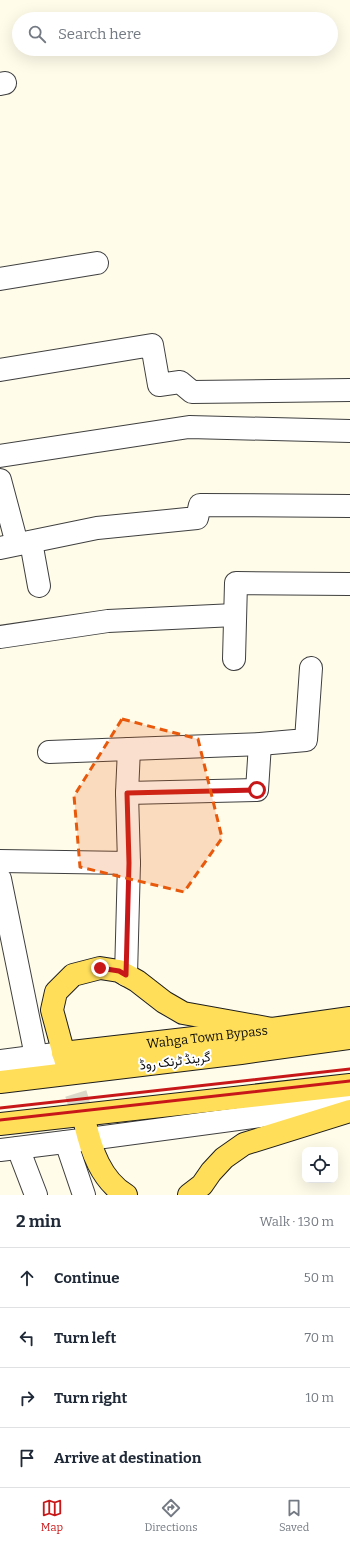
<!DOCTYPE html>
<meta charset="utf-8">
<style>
:root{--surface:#fff;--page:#f6f6f7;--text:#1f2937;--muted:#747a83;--line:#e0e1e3;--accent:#c81718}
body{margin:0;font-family:Bitter,Vazirmatn,serif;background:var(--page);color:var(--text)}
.controls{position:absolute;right:12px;bottom:12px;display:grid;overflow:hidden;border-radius:8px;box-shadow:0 4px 16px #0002}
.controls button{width:36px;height:36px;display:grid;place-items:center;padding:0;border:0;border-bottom:1px solid var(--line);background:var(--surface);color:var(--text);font:20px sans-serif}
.stop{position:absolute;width:12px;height:12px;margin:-9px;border:3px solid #c81718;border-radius:50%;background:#fff}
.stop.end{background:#c81718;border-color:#fff;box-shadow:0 1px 4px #0008}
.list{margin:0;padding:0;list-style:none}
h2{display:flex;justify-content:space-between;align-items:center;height:52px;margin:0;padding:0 16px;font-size:17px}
h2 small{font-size:13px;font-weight:400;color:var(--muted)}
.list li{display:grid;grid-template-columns:26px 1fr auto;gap:12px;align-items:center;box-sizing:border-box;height:60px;padding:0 16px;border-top:1px solid var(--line)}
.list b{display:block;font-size:15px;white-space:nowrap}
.list em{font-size:13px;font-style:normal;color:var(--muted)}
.icon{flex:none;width:22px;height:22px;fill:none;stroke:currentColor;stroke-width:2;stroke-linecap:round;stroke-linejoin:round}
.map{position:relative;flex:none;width:350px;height:1195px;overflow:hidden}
.search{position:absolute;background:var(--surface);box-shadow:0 4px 16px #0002;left:12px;right:12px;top:12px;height:44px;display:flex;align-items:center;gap:10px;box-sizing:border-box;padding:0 14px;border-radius:22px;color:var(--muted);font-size:15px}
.sheet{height:292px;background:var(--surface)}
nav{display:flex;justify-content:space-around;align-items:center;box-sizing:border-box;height:56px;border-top:1px solid var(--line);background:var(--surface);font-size:11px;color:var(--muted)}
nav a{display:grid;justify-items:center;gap:2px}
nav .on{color:var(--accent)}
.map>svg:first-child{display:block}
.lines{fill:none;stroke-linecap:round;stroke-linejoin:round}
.major-tunnel{stroke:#dbd8c9;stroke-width:22;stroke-dasharray:22 11;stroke-linecap:butt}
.minor-casing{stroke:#3f3f3f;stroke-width:24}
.major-casing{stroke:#1d1d1d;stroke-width:24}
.minor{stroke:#fff;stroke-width:22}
.major{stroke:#ffde5a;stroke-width:22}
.rail{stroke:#c81718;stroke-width:3}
.route{stroke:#c81718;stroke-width:5}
.marked{fill:#e8590c;fill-opacity:0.2;stroke:#e8590c;stroke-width:3;stroke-dasharray:8 5;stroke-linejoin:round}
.labels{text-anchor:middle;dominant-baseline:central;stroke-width:4;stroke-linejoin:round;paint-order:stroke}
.street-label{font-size:13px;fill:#0c0c0c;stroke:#fff}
</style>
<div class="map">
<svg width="350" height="1195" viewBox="0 0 350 1195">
<rect width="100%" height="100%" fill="#fffcea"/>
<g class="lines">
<path class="major-tunnel" d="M66,1062L85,1123"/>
<g class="minor-casing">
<g id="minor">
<path d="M0,84L5,83"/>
<path d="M0,279L97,263"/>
<path d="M0,370L152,345L159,385L180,382L192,392L350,390"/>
<path d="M0,456L189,427L350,431"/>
<path d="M0,480L17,544"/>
<path d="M31,542L39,586"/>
<path d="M0,548L97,528L197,518L200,505L350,506"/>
<path d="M0,637L108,621L235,615"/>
<path d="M234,659L236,583L350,584"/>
<path d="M129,749L260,744L306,740L311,668"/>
<path d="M127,793L257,790L260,744"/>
<path d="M0,861L129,863L127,793L129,749L49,752"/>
<path d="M0,879L36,1056"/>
<path d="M126,975L129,863"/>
<path d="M0,1061L63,1053"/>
<path d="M66,1142L84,1195"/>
<path d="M18,1148L36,1195"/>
<path d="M0,1150L89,1139L350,1104"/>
</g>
</g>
<g class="major-casing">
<g id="major">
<path id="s1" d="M63,1053L272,1029L350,1018"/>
<path d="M66,1062L52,1010L56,992L73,975L100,968L119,971L137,981L164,1002L183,1013L272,1029"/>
<path d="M0,1082L241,1053L350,1038"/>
<path d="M85,1123C91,1150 101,1180 126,1195"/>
<path d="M0,1124L350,1085"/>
<path d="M189,1195L202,1185L211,1172L224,1158L244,1144L350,1111"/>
</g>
</g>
<use href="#minor" class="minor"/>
<use href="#major" class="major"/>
<g class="rail">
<path d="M0,1108L350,1069"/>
<path d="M0,1120L350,1081"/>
</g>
</g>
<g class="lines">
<path class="route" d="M100,968L119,971L126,975L129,863L127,793L257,790"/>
</g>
<path class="marked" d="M122,719L198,739L222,838L184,892L80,867L74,796Z"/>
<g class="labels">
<g class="street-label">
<text stroke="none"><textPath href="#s1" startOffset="145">Wahga Town Bypass</textPath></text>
<text transform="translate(175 1061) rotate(-7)">گرینڈ ٹرنک روڈ</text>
</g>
</g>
</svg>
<div class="controls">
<button><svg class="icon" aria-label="locate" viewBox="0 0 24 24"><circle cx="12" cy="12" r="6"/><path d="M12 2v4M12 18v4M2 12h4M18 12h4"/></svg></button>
</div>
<div class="stop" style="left:257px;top:790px"></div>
<div class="stop end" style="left:100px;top:968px"></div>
<div class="search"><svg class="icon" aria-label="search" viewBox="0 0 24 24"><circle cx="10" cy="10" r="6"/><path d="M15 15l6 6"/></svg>Search here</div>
</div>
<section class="sheet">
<h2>2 min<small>Walk · 130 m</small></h2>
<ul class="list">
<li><svg class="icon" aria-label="ahead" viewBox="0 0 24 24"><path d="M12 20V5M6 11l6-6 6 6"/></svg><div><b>Continue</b></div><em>50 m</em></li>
<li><svg class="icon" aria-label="left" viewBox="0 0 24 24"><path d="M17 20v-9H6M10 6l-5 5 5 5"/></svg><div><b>Turn left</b></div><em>70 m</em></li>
<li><svg class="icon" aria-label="right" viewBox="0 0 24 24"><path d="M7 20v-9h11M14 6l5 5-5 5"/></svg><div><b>Turn right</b></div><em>10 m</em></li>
<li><svg class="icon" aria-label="arrive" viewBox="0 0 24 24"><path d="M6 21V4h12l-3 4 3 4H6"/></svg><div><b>Arrive at destination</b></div></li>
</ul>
</section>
<nav>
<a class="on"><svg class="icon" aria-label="map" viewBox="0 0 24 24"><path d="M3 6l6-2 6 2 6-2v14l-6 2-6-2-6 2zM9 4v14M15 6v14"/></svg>Map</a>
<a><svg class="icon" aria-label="directions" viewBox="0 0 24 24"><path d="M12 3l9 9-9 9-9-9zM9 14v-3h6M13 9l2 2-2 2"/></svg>Directions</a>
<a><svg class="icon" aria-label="saved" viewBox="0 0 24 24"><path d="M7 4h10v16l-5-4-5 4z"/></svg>Saved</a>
</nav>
